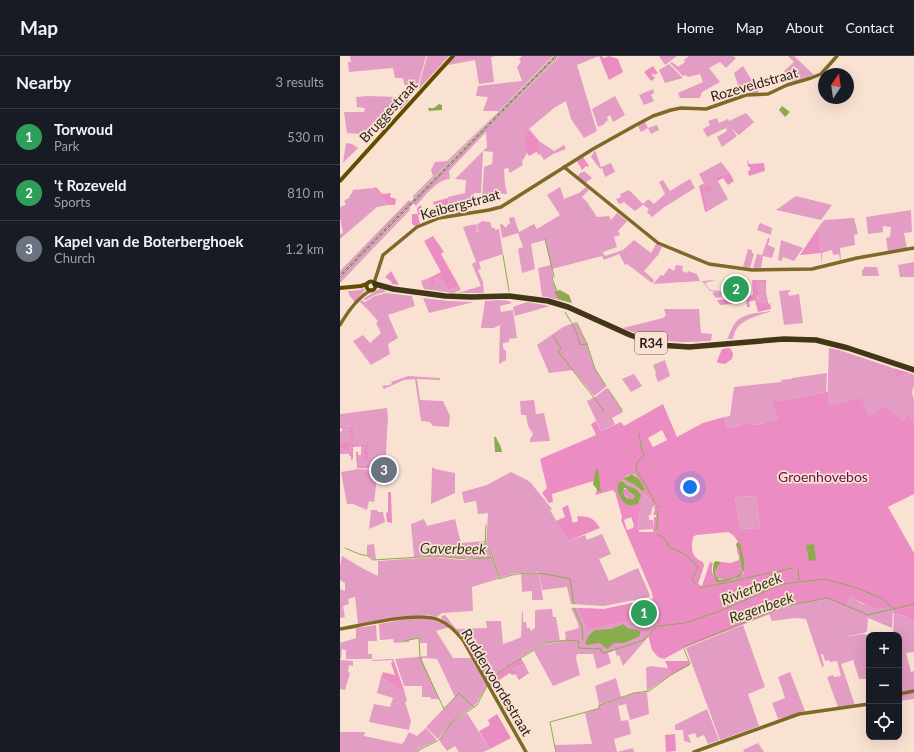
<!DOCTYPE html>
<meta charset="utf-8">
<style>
:root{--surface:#171b24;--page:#20242c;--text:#f1f3f6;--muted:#9ea1a6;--line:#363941;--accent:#0f766e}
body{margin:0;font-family:Lato,sans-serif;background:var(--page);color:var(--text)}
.controls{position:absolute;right:12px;bottom:12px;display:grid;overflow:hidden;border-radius:8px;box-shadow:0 4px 16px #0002}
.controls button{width:36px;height:36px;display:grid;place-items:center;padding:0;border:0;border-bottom:1px solid var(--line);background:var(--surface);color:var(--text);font:20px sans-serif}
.compass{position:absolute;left:478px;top:12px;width:36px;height:36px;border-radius:50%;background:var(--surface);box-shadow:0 4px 16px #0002;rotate:13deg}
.you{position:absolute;left:350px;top:431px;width:14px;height:14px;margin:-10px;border:3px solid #fff;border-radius:50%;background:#1a73e8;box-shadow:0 0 0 6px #1a73e833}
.badge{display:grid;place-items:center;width:26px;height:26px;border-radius:50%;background:var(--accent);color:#fff;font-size:13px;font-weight:700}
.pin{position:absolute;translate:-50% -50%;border:2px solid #fff;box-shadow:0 1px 4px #0006}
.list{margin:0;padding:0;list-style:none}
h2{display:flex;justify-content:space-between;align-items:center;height:52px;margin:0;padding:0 16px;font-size:17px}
h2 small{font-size:13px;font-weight:400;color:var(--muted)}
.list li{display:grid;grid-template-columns:26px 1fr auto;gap:12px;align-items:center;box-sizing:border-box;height:56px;padding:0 16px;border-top:1px solid var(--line)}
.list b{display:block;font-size:15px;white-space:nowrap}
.list p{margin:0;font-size:13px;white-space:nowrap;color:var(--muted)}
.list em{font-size:13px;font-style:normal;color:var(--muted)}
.icon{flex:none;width:22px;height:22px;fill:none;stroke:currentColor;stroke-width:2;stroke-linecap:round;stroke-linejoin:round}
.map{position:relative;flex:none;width:574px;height:696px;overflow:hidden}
header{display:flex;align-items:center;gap:24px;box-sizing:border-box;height:56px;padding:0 20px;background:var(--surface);border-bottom:1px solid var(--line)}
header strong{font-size:19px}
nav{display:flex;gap:22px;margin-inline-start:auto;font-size:14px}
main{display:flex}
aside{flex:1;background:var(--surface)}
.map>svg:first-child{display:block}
.green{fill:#e39cc3}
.forest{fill:#eb8dc2;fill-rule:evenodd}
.water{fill:#8aac4c;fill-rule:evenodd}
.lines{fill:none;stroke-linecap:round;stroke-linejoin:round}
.stream{stroke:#8aac4c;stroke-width:1}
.secondary{stroke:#7e6926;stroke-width:3.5}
.primary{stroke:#614c00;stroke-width:4}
.highway{stroke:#413615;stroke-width:5.5}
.rail-casing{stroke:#96857b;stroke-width:2.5}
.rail{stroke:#fae2d3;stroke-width:1;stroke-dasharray:3;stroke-linecap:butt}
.labels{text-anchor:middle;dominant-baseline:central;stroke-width:3.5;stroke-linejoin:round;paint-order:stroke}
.shield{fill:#fae2d3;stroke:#665951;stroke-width:1}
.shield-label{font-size:13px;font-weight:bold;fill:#271e19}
.street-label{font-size:14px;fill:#271e19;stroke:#fae2d3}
.park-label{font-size:14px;fill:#631147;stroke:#fae2d3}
.water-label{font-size:15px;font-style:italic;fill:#2f3c15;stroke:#fae2d3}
</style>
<header>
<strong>Map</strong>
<nav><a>Home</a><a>Map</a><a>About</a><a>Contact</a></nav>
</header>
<main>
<aside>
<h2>Nearby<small>3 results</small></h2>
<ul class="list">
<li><span class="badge" style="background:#2e9e5b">1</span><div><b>Torwoud</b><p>Park</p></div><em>530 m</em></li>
<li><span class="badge" style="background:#2e9e5b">2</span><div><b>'t Rozeveld</b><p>Sports</p></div><em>810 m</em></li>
<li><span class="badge" style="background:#6b7280">3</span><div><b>Kapel van de Boterberghoek</b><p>Church</p></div><em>1.2 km</em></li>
</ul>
</aside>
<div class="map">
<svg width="574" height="696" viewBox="0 0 574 696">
<rect width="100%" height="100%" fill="#fae2d3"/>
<g class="green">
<path d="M10,0H86L76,36L64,28L63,22H55L53,12L9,16L8,6H11Z"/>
<path d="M87,0H109L79,33V29Z"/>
<path d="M114,0H156L151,1L154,26L139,28L135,4L108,9L103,14L102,13Z"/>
<path d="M182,0H213L73,143V140L93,120L91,114L95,106L107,105L158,56L157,55H143L148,41L136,40L138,30L182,25L177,11L181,6L179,3Z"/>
<path d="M219,0H259L237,9L257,75L244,82L231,63L226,45L214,52L189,73L186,87L187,97L182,106L183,109L170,117L168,112L164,113L165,128L167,138L151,137V145H142L144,111L152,108L153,96L143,95L141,137H134L128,149L125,152L126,157L117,158L116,155L110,157L108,141L125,137L126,124L115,123L147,91L146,76L109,115L110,123C96,124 85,140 76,150L73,147Z"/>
<path d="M319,0H337L325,9Z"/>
<path d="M349,0H393L396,2L386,12L380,6L369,12L380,26L362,36L360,42H340L338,37L363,26L360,18L348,21L345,19L343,20L330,7L332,6L338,11L345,6L344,4Z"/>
<path d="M448,0H454L474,19L452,25L444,15L454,6Z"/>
<path d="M329,8L343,22L325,27L319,14Z"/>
<path d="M403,10L418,34L419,38L410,39L407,30L399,32L394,17Z"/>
<path d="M313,33L314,37L311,39L314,45L304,49L299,39Z"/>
<path d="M62,38L69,44L60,54L59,49V40Z"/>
<path d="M28,40L57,41V52H44L47,69L42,75L34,68L33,69V79L7,77L4,56H24L25,52L17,51L16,41Z"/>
<path d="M275,40L285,59L273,66L270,59L267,61L268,64L263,69L258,71L252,53Z"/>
<path d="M406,57L414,66L399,79L392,73L397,80L382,91L377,81L387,75L386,72L367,81L363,73L370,69L368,65L377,62L379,67L388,63L389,65Z"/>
<path d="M305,66L308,72L317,69L319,74L311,78L308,72L301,76L298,70L299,69Z"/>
<path d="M199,85L214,95L224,89L226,93L213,98L204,104L200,98L198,99L197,96Z"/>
<path d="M6,87L12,88L18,92L3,107Z"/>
<path d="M255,94L261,111L271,107L275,116L265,121L262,112L260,113L251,101Z"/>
<path d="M381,106L389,116L364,128L359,118Z"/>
<path d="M244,115L252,122L245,127L237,121L241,116L242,117Z"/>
<path d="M353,121L350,123L355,132L323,152L312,161L307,156L309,153L303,149L295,155L285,147V146L279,148L276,143L281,141L280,138L289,134L303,148L308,143L314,148L325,138L319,126L323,124L330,135Z"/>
<path d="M376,122L388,143L368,155L361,130L369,127L373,133L370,126Z"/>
<path d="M220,131L224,143L239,137L246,131L249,134L242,141L247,146L257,161L269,160L271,164L277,157L287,165L278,175L280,179L274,181L277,191L263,196L265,200L283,194L294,184L311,197L316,188L322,191L318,199L304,215L314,224L312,227L287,208L285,209L279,198L264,204L262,200L212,213L213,220L212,224L217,235L215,236L232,247L202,240L198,212L211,209L205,184L191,188L195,213L182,217L178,193L183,191L178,177L162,182L160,168H162L165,171H167V169L170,168L169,162L174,161L179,176L194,168L197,173L220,159L207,139Z"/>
<path d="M34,132L48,149L37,151L0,183V178L3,177L0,162V151L6,149L4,145L10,141L9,140L13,136L12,134Z"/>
<path d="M456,140L492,149L481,164L436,154Z"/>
<path d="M69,144L71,146L0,218V215Z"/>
<path d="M70,151V154L0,227V222Z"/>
<path d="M571,154L572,176L564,177L567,192L548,196L546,182L550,181L551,171L543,170V176L528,178L526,161Z"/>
<path d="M514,162L518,178L514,179L515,189L500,192L501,204H500L499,198L493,199L492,194L482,197V209L478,172L484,164Z"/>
<path d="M142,165L150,166L152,172H155V174L159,173L163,198L139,206L141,213L138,214L143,226L144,237H118L141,230L132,208L136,206L123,171L136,168L138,174L135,176L138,175L139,178L137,168L140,167Z"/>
<path d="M420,167L432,172L431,179L417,174Z"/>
<path d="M428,182H430L428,189L435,192L432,202L423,200L421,212H413L417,198L422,199Z"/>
<path d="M441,184L463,192L454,205L443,201L442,205L438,204Z"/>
<path d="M408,193L412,194V197L414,198L410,212L403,211Z"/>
<path d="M574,206V221H560L558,209Z"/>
<path d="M336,209L343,210L342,215L347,217L348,215L357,218L360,225L313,228L321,219L323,220L329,212L334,215Z"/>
<path d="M524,211H537L539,220H522V214L524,213Z"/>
<path d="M101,219L108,234L119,230L121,234L113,237L84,233L81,225L89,222L90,228H96L95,222Z"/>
<path d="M376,224L365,227L370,234L381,235L382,241L376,242L372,237L374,236V235H370L362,225Z"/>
<path d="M408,226L409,239L384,240L383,227Z"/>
<path d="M424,226L428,246L418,247L417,227Z"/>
<path d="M21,232L24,233L25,234L15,246L9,239L8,235L21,234Z"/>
<path d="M39,233H43L46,236L37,238L26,244L23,243Z"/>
<path d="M450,234V236H448L449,240L459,238L463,267L444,269L439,235Z"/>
<path d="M46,237L72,240L75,250L48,259L58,282L48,288L50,298L31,309L13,285L23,279L30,287L41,277L36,267L38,265L29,255L19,245L21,244L25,246L35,240Z"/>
<path d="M83,242L109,245L134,246L89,257Z"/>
<path d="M160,244L169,245L172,247L160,250L161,256L173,254L177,282L169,283V286L163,287V292L166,295V304L159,308L160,269L154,272H141L145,245Z"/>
<path d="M187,246L210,250L175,260L173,251Z"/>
<path d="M324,253H359L361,277L372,278L371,285C334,287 317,287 283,272L323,262L326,259Z"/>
<path d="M430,255V256C416,260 395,264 393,283H387C390,278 392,270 396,266C403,257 420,257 430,255Z"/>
<path d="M236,266L246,287L254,310L266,331L254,340L233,314L209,317L197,289L223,271Z"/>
<path d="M489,292L499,294L553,312L556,321L570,317L574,319V329L572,336L574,344V367L569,357L562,365L529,362L487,351Z"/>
<path d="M325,304L330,320L318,326L315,318L316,317L313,309Z"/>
<path d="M487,317L486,336L439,345L432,349L438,363L427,365L419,369L405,367L397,371L388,372L384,361L390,360L394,331L441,326V324L451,323L452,322Z"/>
<path d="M294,318L302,330L291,336L282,323Z"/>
<path d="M68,320L100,322V324L77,323L80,344L103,345L110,360L109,371L93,370L90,366L81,365L75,323L64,324L44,333L42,330L45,329L46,330L52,328L51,326Z"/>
<path d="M267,332L283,356L272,362L275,368L261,375L247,345L255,341Z"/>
<path d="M194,344L196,358L204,357L210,385L190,386V383L193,378L188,370L186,359H181L180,345Z"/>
<path d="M47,352L48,361L46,397L38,398L37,410H18V399H21V390H25V404H27V390L29,389H12L13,371L0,370V358Z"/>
<path d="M2,372L10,373L11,400H9V398H0V392H4L9,387H0V376L2,375Z"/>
<path d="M93,411L95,413L115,417V437L91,448L92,412Z"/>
<path d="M18,413L38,414L34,446L29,445L27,454L13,448H7L1,416Z"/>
<path d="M171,416L187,424L191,427L212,453L210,454L228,485L245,479L247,484L262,478L271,498L259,503L269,525L298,512L310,539L309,541L264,550L231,548L227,531L202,534L199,516L176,517L159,522L152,495L146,491L148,457L138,458L136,445L124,447L122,436L147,429Z"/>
<path d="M285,424L293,428L304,436V438L316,449L312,452L311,459H309V464H313V473L299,474L298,464L302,446L300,445C301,436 294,432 286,429L283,425Z"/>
<path d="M416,440L420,472L400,473L395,441Z"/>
<path d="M31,454H37L38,456H43L45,466L29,473Z"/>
<path d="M84,463L87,470L115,463L121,487L145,485V492L151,495L152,502H114L93,500L74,501L71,468Z"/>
<path d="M34,488L36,504L33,503L27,499V489Z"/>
<path d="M2,500L22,512L38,520V505L95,501L122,504L153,502L158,523L132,531L133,555L102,557L97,561L88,559H73L18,568L15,541L8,543L9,548L3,550L5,561L0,562V533L5,535V527L0,524V510Z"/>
<path d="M181,517H199L203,544H192V535L182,536Z"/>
<path d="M511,540L522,548L551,551L553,556L552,572L528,562L527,575L524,577L504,581L524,578L527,579L529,623H519L513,604L501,608L515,649L498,651L487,621L493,619L494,621L501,620L497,605L490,606L489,604L485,605L483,598H481L484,610L482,611L466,563L455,562L432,565L429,558L447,551L486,543L505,551Z"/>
<path d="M311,543L317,570L308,579L309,580L283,610L279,599L277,600L275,594L268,597L271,607L257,613L253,598H237L236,602L240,619L213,630L194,595L206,588L220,586V585L205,587L169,608L156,618L160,625L151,631L121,579L115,573L101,562L102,560L105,559L116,573L147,572L146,565H161L163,588L172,585L181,581L182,555H183V566H186L187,572H190V575L195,572V554L212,553L213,561H216L220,585L226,584L225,576L239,572L237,565L231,552L264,553Z"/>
<path d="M554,558L563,559L574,565V596L566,597L571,616L574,615V634L559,637V579H553Z"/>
<path d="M73,562C86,562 98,564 109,571L96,575L113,602H131L147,630L136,648L112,666L98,683L86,671L115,641L97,603L83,602L82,604L99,643H91L90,641H82V630H64L55,603L87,600V587H80L79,582L69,584V586L54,587L53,583L40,584L39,568Z"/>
<path d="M36,569L37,585H28V598H32V603H6V594L2,593L1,603H0V587L16,582V572Z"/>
<path d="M403,569L425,631L408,638L419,670L380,684L346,592Z"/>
<path d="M0,604L13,605V610L9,609L8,616L10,617L5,634L0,633Z"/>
<path d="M182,608L187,616L177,621L173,613Z"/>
<path d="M310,610L328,612L331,619L307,635L306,612Z"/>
<path d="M450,616L465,655L438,663L432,647L445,642L438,621Z"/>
<path d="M41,621L65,637L67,645L65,646L71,665L69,674L29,666L34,648L50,651L53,642L37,637Z"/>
<path d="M276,622L281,641L259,648L255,630Z"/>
<path d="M307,636L309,658L290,664L286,648L278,650L281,665L288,664L291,678L274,683L277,696L293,692L294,696H216L215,689L252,688L245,657L259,652V649L295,637Z"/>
<path d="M574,636V643L559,645V639Z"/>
<path d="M367,653L379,684L368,688L364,679L357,682L355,677L348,679L351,687L344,685L343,674H335V669Z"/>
<path d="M127,657L150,693L143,696H119L115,690L107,695L99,684L111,667Z"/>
<path d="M86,672L97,684L79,693L77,696H0V676H25L24,680L62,688L65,684L69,676L77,680Z"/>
<path d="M418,687L424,696H404L403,694Z"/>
</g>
<g class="forest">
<path d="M259,0H262L263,2L269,0L278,3L283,16L269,24Z"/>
<path d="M313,10L318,17L314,19L313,16L312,20H313L315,22L311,25L304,16Z"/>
<path d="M189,73L199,85L198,95L189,100C184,93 184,81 189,73Z"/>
<path d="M243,101L249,110L248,111L246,110L242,114L237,105Z"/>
<path d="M407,102L409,108L424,107L425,115L409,120L408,115L410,114V111H408Z"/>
<path d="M389,116L394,125L388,129L383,122L378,125L376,123L370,126L373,133L366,136L364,132L370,129L369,127L362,130L368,155L365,156L359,130Z"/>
<path d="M36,131L42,138L51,137L50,141L56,143L55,149H48L34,132Z"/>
<path d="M108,142L109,151L100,153L99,148L94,149L93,146Z"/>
<path d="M81,149L83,156H81L82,158L78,159L80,168L75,170L72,168V158H78L77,152Z"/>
<path d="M478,172L481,197L460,199Z"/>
<path d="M93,180L104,196L101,198L119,230L108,234L101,220L95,222L96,228L91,229L90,228L89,222L101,216L84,185Z"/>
<path d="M51,215L59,229L51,228L52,226L45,221Z"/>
<path d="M412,224H426V238L424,226L417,227L419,239L417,240L418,247L428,246V248L430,247L431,253L418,256L415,244L409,246L410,251H407L406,244L400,245V243H397V241L413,239Z"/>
<path d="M392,243V248L380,249L377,244Z"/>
<path d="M390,292L393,297L392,303L385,308L378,307L377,305L382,293Z"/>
<path d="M553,312L570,317L556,321Z"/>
<path d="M486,336H488V351L521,342L529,362L545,350L562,365L569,357L574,367V438L548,451L574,497V565L563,559L554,558L551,551C536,554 523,549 511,540L505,551L486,543L447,551L344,592L324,603L318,601L312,594L308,579L317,570L315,562L308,552L298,554L290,560L291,564L247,573L244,564L238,552L264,553L313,543L312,537L281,464L282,461L275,436H274L273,434L255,439C258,433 258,430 253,425L212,438L213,446L209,447L202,437L207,432L200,403L256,379L251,368L256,365L261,375L281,366L284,370L323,348L337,381L363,367L384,361L388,372L397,371L405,367L419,369L427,365L438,363L432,349L434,344L439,345ZM322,374L327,384L313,391L308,382ZM294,418L299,423L305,433L304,438L316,449L314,452L315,454L313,459H316V461H314L313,476H299L298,464L302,446L300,445L299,447L280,441L279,426L285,424L284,422L288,419ZM416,440L420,472L400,473L395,441ZM291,461L294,469L293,472L287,474L284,464ZM388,476C403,483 401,502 404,517L395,523L379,526C373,522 370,514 373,507L370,506L362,530L358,528L364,510L363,506C351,501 351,493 353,481L356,479Z"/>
<path d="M0,370L13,371V389H29V390L27,391L28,404H25L24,390L13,391V403L11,404L10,373L0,372Z"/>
<path d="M10,386V394H4V392H0V387Z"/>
<path d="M16,396H18V410H37L38,398L46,397L44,411L42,413L17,412Z"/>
<path d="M286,432L288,435L295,440L293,443H289L283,437V434Z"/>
<path d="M48,436H51L52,467L47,466L46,457L48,456Z"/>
<path d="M228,449L233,467L238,465L237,460C250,461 253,461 260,472L228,485L216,465L225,461L222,452Z"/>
<path d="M397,491L399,492L402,516C397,522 384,525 377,522L375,515L381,506L390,507L399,504V500L397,496Z"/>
<path d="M181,602L189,617L179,624L177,621L187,616L182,608L173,613L176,618L172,619L170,617L159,624L156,618L169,608Z"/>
<path d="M53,603L54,605L65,637L41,621L43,616L55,619L51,607L53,606L52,604L32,605V604Z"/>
<path d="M325,605H348L350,609L331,619Z"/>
<path d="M157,658L171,682L150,693L139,675L150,669L148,664Z"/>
<path d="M335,678L336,695L326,696L325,679Z"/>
</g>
<g class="water">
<path d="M99,48L102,49V54L89,55L88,52H94Z"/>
<path d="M442,50L450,56L445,61L439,54Z"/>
<path d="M220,234L229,239L232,247L219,243L214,236Z"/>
<path d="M154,381H156C158,387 161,388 162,396H155Z"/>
<path d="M257,412L258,414L261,435H258L253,428L256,413Z"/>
<path d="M292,418L299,423L305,433L304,436L293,428L285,424L284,422Z"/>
<path d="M283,425L286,429L296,433L301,439L299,447C296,448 292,450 289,449C280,446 275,433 279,426ZM284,432H286L288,435L295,440L293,443C288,444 285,441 283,436Z"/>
<path d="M397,486L400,488C403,503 411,519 393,523C387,525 382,526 377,526C372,520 372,510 375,505L381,506L375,515L376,520L379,524C387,523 396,522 402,516L399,493L396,490Z"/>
<path d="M474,488L476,504L469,505L466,489Z"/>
<path d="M299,557L303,558L304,562L294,569L293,567L296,563Z"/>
<path d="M284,568C288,575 294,572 300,575V580L284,587H274L267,593L260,587L246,589L245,587L249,579L255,574L271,573Z"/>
</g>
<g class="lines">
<g class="stream">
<path d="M205,183L214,220L212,222L217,235"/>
<path d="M163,199L169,235"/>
<path d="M225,256L231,266"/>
<path d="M232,267L237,278L240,289L247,288"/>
<path d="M237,267L247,288L255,313L266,330"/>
<path d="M213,280L221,292L218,295L264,355"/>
<path d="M268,333L282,354"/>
<path d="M299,378L302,395L305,399L303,400"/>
<path d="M302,401L297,407L296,413L312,440"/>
<path d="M313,442V445L319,452"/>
<path d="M146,469L145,491L151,495L159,523C187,513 202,517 230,523L234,548"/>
<path d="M317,473L318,455"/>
<path d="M317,478L325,483L329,491L341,496L350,502V503"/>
<path d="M5,492L19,498L28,500L33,504L96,500L127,503L152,502"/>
<path d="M351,504L354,506L358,512L352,523L356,529"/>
<path d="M458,513L459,524"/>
<path d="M406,522L453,512"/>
<path d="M359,532L404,523"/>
<path d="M234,552L242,570L243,583"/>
<path d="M554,553L574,548"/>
<path d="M319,570L345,567L380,555L442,528L485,523L514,531L541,542L545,545L553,553"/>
<path d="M64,585L79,582L80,602L104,653L119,637L134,651"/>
<path d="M343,591L445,550L488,542L528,559L552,553"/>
<path d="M150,628L148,625L169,609L206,587L227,584L238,585L239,586L238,591L239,592L255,593L260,592L261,596L264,597L298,586L305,583L317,570"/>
<path d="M99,684L112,666L137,649L147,630"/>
<path d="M78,696L79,694L97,685"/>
<path d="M216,696L210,666L257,653L259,652V649L294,637L309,635L331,619L350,608L344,593"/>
</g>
<g class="secondary">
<path d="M224,111L318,187L369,208L412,214L472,213L517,202L574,192"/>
<path d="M34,227L43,199L77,171L99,162L149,154L161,151L253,93L296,69L313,60L331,54L341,52L366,53L406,39L428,38L447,29L471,22L481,18L497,0"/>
<path d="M0,269C8,255 17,242 31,234"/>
<path d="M0,573C24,569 77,555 99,564C109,568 116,576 123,584L186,696"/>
<path d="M559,638L574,635"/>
<path d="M354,696L459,658L529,648"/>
</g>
<g class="primary">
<path d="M0,125L113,0"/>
<circle cx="31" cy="230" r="4.5"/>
<path d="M0,232L21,230L27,228"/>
</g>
<path class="highway" d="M35,228L53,233L105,240L131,241L169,240L208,245L228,251L290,279L319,289L349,291L444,283L476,284L508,292L574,314"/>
<g class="rail-casing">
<path id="rail" d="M0,220L216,0"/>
</g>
<use href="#rail" class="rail"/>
</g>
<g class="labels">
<rect class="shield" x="295" y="276" width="32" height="22" rx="3"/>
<g class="shield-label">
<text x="311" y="287">R34</text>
</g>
<g class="street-label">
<text transform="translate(414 28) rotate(-16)">Rozeveldstraat</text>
<text transform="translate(48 55) rotate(-48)">Bruggestraat</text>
<text transform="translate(120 148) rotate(-15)">Keibergstraat</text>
<text transform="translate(157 626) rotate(59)">Ruddervoordestraat</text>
</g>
<g class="park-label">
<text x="483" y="420">Groenhovebos</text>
</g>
<g class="water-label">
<text transform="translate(113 492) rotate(1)">Gaverbeek</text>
<text transform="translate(411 532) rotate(-22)">Rivierbeek</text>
<text transform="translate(421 551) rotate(-19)">Regenbeek</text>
</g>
</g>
</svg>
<div class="controls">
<button>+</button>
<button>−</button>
<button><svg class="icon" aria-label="locate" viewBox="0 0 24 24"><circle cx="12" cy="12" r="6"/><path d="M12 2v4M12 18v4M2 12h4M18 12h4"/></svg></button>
</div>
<svg class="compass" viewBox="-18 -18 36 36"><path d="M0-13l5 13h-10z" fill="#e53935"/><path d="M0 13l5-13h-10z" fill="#9ea1a6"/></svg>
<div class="you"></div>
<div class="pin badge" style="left:304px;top:557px;background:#2e9e5b">1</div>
<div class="pin badge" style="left:396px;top:233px;background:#2e9e5b">2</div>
<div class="pin badge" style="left:44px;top:414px;background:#6b7280">3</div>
</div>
</main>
